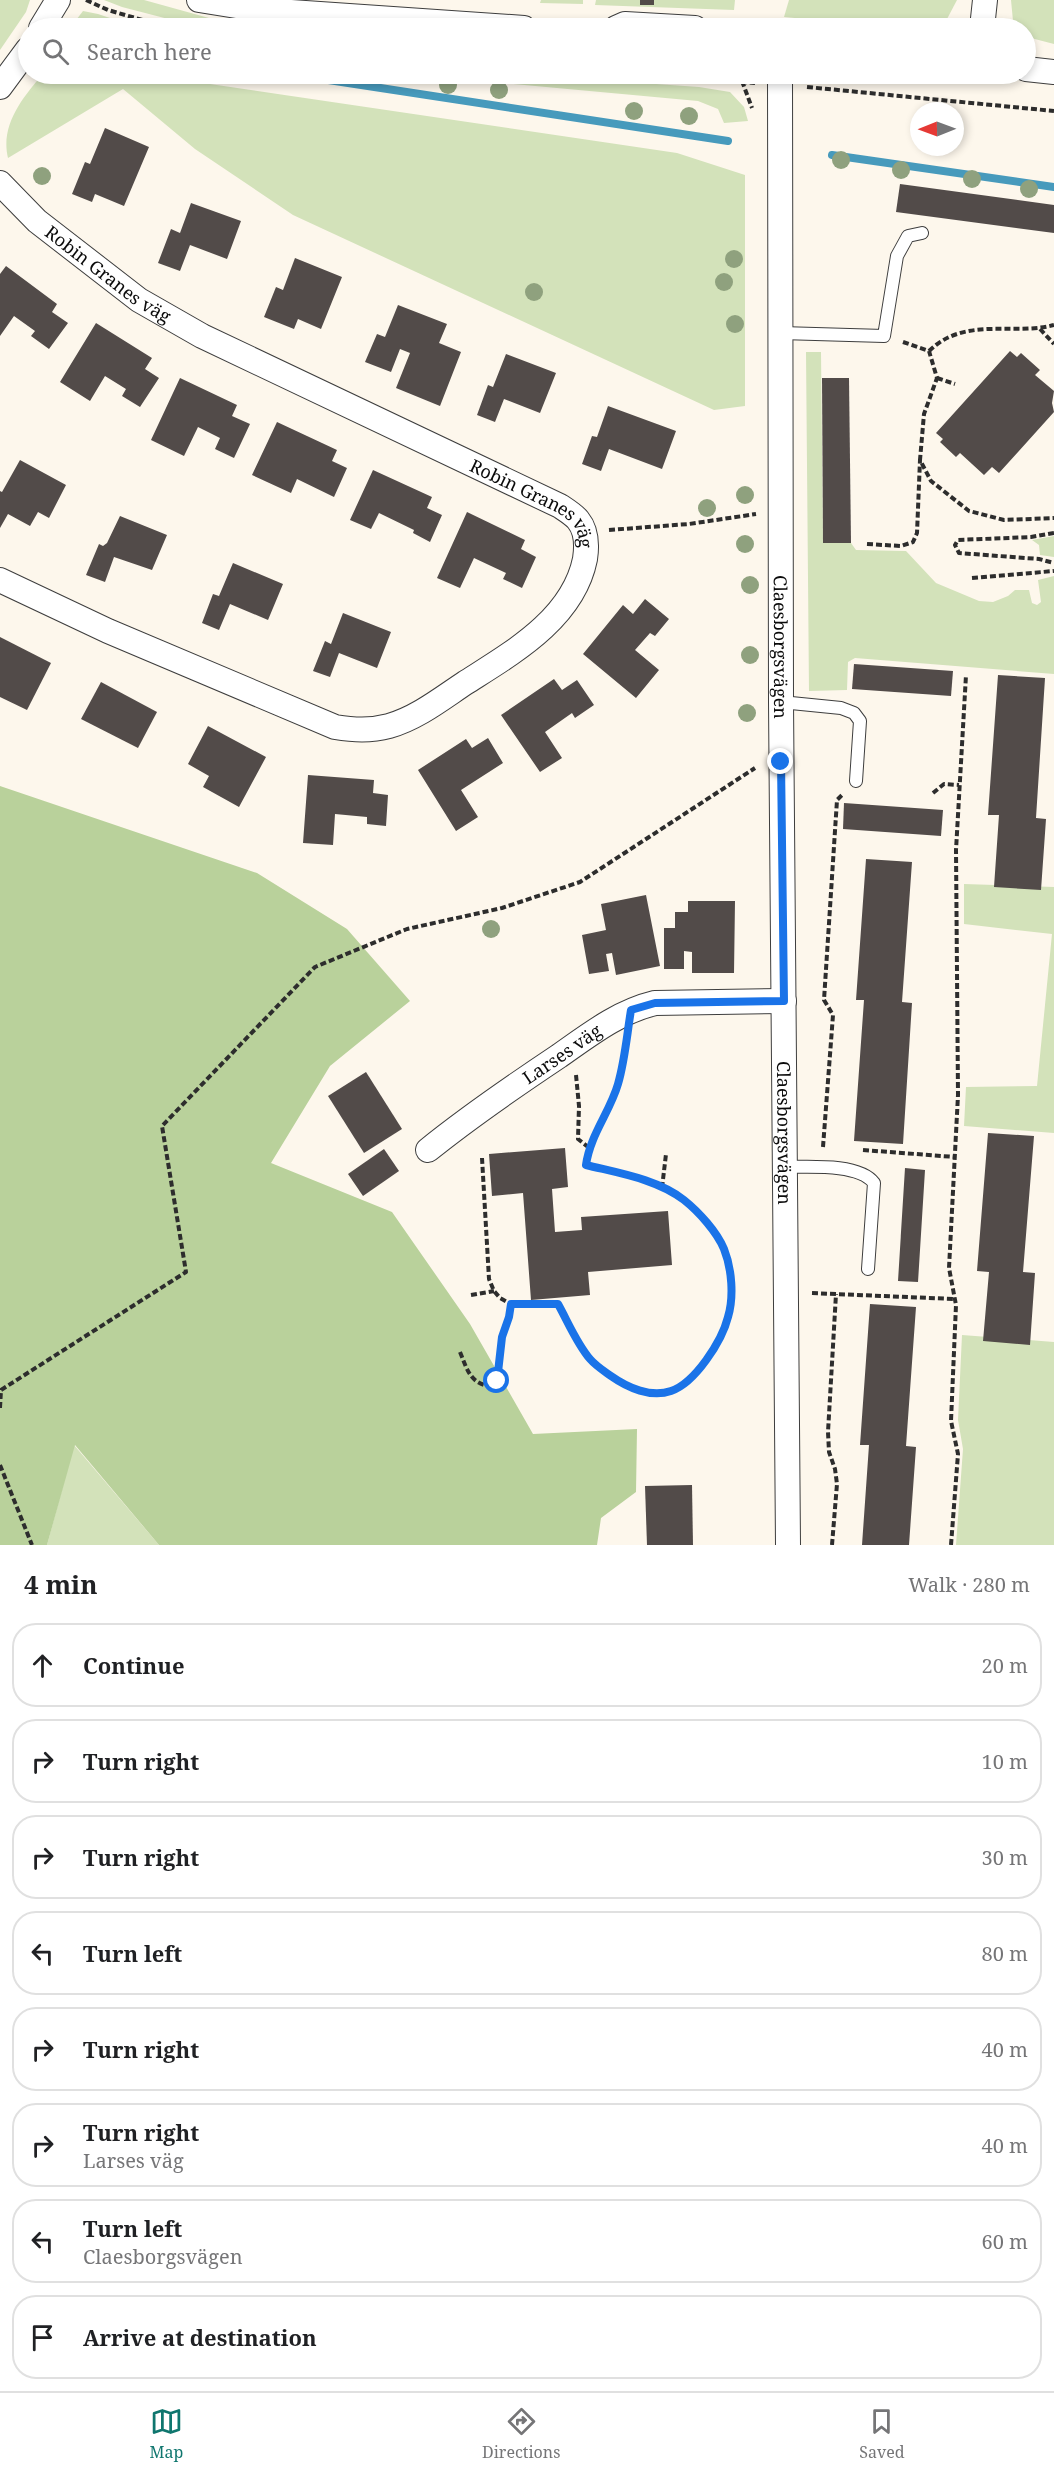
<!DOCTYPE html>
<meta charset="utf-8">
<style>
:root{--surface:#fff;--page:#f6f6f6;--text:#202124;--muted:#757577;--line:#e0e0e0;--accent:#0f766e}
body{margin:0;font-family:"Noto Serif",serif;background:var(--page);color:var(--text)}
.compass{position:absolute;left:910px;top:102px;width:54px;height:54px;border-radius:50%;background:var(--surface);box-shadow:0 3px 9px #0003;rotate:269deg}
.stop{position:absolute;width:18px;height:18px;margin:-14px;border:4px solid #1a73e8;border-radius:50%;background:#fff}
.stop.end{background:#1a73e8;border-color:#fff;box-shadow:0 2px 6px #0008}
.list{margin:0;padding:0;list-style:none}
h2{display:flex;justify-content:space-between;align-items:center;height:78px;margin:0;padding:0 24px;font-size:26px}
h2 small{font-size:20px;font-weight:400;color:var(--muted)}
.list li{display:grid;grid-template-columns:39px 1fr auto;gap:18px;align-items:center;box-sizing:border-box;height:84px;margin:0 12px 12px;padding:0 12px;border:2px solid var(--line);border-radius:24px}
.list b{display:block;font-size:22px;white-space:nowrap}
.list p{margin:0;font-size:20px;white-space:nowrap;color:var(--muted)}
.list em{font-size:20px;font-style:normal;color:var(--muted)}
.icon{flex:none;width:33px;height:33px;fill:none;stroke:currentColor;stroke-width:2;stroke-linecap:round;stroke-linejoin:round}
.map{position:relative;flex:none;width:1054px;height:1545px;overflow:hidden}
.search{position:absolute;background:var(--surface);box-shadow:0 3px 9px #0003;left:18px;right:18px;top:18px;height:66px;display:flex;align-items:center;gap:15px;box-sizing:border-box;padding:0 21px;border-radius:33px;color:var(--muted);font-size:22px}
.sheet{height:846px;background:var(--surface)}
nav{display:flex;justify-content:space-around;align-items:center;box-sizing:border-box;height:84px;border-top:2px solid var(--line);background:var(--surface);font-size:16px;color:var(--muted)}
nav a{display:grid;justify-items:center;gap:3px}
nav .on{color:var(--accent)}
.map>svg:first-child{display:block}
.green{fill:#d3e2ba}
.forest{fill:#b9d19b}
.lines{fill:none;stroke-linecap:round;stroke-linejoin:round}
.stream{stroke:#479abc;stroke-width:8}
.building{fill:#524b49}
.lane-casing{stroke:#3e3e3e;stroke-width:14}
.street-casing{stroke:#3e3e3e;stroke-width:26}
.path{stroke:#2d2d2d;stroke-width:4;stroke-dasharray:6 3;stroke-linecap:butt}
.lane{stroke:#fff;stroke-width:12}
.street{stroke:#fff;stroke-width:24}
.tree{fill:#8fa17e}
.route{stroke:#1a73e8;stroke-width:8}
.labels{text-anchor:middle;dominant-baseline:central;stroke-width:6;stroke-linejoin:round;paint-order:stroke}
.street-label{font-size:18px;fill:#0b0b0b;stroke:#fff}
</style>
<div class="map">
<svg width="1054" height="1545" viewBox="0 0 1054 1545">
<rect width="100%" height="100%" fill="#fdf7ec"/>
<g class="green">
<path d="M0,0H30L26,12L0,50Z"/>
<path d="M104,0H144L209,18L267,28H203L122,7Z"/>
<path d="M541,0H583V4L540,3Z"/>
<path d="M596,0H735L734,10L595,5Z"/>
<path d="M789,0H957L947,19L934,28H902L784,17Z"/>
<path d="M1011,0H1054V44L1027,37L1026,28H1020L1013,21Z"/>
<path d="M83,11L98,14L140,28H70Z"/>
<path d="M43,74H182L210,84L677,153L745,175V406L714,410L293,215L195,149L123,89L8,158C0,125 23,97 43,74Z"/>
<path d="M405,74H513L699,87L730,92L744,107L748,121L724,123L718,109L698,101Z"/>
<path d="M806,352H821L823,543H851L856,550L906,551L936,583L979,601L993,602L1008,596L1015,590H1029L1032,603L1037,605L1041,602L1038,580L1054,576V674L855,658L848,662L847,690L809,691Z"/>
<path d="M1054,536V557L1040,555L1039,545L1032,540Z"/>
<path d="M964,884L1054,887V1133L964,1126L966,1087L1037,1086L1052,934L964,924Z"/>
<path d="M962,1335L1054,1342V1545H956L963,1449L958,1420Z"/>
<path d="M74,1445L159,1545H47Z"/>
</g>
<path class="forest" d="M0,786L257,873L347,929L410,1001L330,1066L271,1163L392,1212L470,1324L533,1434L637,1429L636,1492L601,1518L597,1545H159L75,1445L47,1545H0Z"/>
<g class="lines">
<g class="stream">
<path d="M289,74L728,141"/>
<path d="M832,155L1054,187"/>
</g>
</g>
<g class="building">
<rect x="640" y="0" width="14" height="5"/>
<path d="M105,128L149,147L124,206L95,194L92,202L72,194L85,162L90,164Z"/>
<path d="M900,184L1054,205V233L896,212Z"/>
<path d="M191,203L241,221L227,259L190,245L180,271L158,263L171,229L180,233Z"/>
<path d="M295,258L342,277L321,329L298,319L294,329L264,317L276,287L283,290Z"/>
<path d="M6,266L57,304L52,312L68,323L49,349L31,336L35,331L14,316L0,336V274Z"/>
<path d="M398,305L447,324L439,343L461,352L440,406L396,388L410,353L400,349L391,372L365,362L377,334L385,337Z"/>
<path d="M96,323L152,358L145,369L159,378L140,407L122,396L126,389L105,376L90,401L60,382Z"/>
<path d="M1010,351L1017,357L1021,353L1040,370L1035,375L1054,391L1052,403L1054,412L999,473L992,467L984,475L960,453L956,457L940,442L943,439L936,433Z"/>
<path d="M506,354L556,373L540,413L504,399L495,422L477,415L488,385L493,387Z"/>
<path d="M180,378L237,405L232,416L250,424L234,458L215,449L220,438L198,427L184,456L151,440Z"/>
<path d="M822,378H849L851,543H823Z"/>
<path d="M608,406L676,431L662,469L609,449L601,471L582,464L592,436L597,437Z"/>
<path d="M277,422L337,450L332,461L347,468L334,497L297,479L291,493L252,475Z"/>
<path d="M20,460L66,485L49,518L38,512L30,526L8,514L0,528V491L2,492Z"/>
<path d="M373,470L432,497L427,508L442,515L430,542L413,533L414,530L379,513L371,529L350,520Z"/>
<path d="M467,512L525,540L521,549L536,557L522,588L503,579L506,573L474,558L460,588L437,578Z"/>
<path d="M120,516L167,535L152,570L114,557L105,582L86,575L99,544L103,546L107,543Z"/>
<path d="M233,563L283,584L268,620L230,604L219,630L202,623L213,594L219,596Z"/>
<path d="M645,599L669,619L655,636L650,633L635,650L659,670L636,698L583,654L623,605L633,614Z"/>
<path d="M343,613L391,632L377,668L339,653L330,677L313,671L325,641L331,644Z"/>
<path d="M0,637L51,663L27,710L0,697Z"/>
<path d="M854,664L953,671L951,696L852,689Z"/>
<path d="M998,675L1045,678L1036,818L1046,819L1041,890L994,887L999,815H988Z"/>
<path d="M554,679L562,690L577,680L594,705L575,718L572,713L545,732L562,758L540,772L501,715Z"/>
<path d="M101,682L157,712L138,748L81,719Z"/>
<path d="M208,726L266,757L239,807L203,787L209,776L188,764Z"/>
<path d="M488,738L503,763L461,790L478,817L456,831L418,770L466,739L472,748Z"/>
<path d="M308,775L374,780L373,793L388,795L386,826L367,824V817L335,814L333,845L303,843Z"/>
<path d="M844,803L943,810L941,836L843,829Z"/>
<path d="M866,859L912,862L902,1002L912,1003L903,1144L854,1141L864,1000H856Z"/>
<path d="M646,895L660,966L616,975L612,953L606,954L609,971L589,974L582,935L606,930L601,904Z"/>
<path d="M688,901H735L734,973H692V952L684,951V969H664V928H675V912H688Z"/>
<path d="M366,1072L402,1129L364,1153L328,1096Z"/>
<path d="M988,1133L1034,1136L1023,1272L1035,1273L1030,1345L983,1341L989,1272L977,1271Z"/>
<path d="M565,1148L568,1187L552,1189L555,1232L582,1230L581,1217L668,1211L672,1265L588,1272L590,1295L531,1300L523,1193L492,1196L489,1154Z"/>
<path d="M384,1149L399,1171L363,1196L348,1174Z"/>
<path d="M905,1168L925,1170L918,1282L898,1281Z"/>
<path d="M870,1304L916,1307L906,1446L916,1447L909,1545H862L869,1445H860Z"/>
<path d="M692,1485L693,1545H647L645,1486Z"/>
</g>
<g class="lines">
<g class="lane-casing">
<g id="lane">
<path d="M781,333L884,336L897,256L908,236L922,233"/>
<path d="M781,702L841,708L854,713L860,721L856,781"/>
<path d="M784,1167C808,1167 859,1163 874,1183L868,1269"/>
</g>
</g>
<g class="street-casing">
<g id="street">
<path d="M199,0L262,10L524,28"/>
<path d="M41,28L58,0"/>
<path d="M616,28L625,24L695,28"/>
<path d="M982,28L985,0"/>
<path d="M1026,69L1054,72"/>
<path id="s1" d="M780,74L781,702L788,1545"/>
<path d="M0,87L28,49"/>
<path id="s2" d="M0,183L37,221L139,300L202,336L560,506C566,510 574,515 578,520C587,531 587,546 585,559C573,619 512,653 465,683C441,699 417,718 389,726C370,731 354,730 335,727L108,631L0,580"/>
<path id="s3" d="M428,1150C470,1116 514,1086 559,1056C589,1035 618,1012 655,1003L784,1001"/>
</g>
</g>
<g class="path">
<path d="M86,0L108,10L170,28"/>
<path d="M633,74L755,83"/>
<path d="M742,81L752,108"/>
<path d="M807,87L1054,111"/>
<path d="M1040,329L1054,344"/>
<path d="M903,342L929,351L937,378L924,414L920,460L931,481L969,511L1004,520L1054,518"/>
<path d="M929,351C965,316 1012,336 1054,325"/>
<path d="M937,378L955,384"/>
<path d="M609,530L689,524L756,514"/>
<path d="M1054,533L1031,537L958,540L955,545L959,553L1039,559L1054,563"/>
<path d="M867,544L901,546L913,542L917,533L920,460"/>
<path d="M972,578L1054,571"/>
<path d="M933,793L944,784L959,785"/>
<path d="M576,1075L579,1106L578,1139L588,1147"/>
<path d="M823,1147L833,1015L824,1000L837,800L843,794"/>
<path d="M863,1150L955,1157"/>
<path d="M482,1158L489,1279L494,1291L500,1298L511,1304H558C568,1321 577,1344 590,1359C595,1366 604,1371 611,1376C628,1388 651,1398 671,1391C696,1383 722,1341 728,1317C734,1297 732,1269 724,1250C717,1232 699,1212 684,1200C657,1180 618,1173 586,1165C589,1144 597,1135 605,1117C616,1093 621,1069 625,1044"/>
<path d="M662,1188L666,1154"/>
<path d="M812,1293L955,1299"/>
<path d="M471,1295L494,1291"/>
<path d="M460,1352C467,1369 470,1383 489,1386L497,1381L502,1337L509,1317L511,1304"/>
<path d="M0,1408L1,1390L186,1272L162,1126L315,967L407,929L502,908L580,882L755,768"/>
<path d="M0,1465L32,1545"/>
<path d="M832,1545L837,1484L835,1469L829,1452L828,1432L836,1294"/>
<path d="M951,1545L958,1454L951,1421L956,1305L949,1268L958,1095L956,850L966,675"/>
</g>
<use href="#lane" class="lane"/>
<use href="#street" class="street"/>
</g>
<g class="tree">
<circle cx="448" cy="85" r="9"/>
<circle cx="499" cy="90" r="9"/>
<circle cx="634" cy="111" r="9"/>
<circle cx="689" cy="116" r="9"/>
<circle cx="841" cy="160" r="9"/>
<circle cx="901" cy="170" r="9"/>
<circle cx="42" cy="176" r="9"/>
<circle cx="972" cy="179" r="9"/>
<circle cx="1029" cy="189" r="9"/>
<circle cx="734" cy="259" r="9"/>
<circle cx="724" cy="282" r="9"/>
<circle cx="534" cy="292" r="9"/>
<circle cx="735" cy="324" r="9"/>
<circle cx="745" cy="495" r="9"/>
<circle cx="707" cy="508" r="9"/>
<circle cx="745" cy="544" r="9"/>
<circle cx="750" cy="585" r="9"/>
<circle cx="750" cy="655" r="9"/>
<circle cx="747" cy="713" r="9"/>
<circle cx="491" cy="929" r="9"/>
</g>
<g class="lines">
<path class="route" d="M497,1381L502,1337L509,1317L511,1304H558C568,1322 577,1344 590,1359C596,1366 604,1371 611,1376C628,1388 651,1398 671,1391C695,1383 722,1341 728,1317C734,1297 732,1269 724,1249C717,1232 699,1212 684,1200C657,1179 618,1173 586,1165C590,1135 610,1112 618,1084C625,1060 627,1034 631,1010L655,1003L784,1001L781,762"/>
</g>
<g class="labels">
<g class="street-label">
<text stroke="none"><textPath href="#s2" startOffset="142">Robin Granes väg</textPath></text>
<text stroke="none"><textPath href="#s2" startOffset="628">Robin Granes väg</textPath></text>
<text stroke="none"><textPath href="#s1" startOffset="573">Claesborgsvägen</textPath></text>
<text stroke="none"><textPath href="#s3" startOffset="165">Larses väg</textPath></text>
<text stroke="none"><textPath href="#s1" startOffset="1059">Claesborgsvägen</textPath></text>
</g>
</g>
</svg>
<svg class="compass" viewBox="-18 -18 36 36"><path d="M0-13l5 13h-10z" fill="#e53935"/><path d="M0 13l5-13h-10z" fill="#757577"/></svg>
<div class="stop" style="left:497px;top:1381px"></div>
<div class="stop end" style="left:781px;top:762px"></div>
<div class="search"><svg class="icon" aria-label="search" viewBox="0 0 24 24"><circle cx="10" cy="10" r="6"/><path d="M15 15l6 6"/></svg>Search here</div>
</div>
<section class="sheet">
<h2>4 min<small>Walk · 280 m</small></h2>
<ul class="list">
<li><svg class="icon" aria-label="ahead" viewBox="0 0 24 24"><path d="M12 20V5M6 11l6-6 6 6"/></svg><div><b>Continue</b></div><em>20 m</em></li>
<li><svg class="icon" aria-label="right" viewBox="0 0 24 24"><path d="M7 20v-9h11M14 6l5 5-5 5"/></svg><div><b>Turn right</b></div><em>10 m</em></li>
<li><svg class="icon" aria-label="right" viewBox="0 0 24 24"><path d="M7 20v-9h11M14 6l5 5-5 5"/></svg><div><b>Turn right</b></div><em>30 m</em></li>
<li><svg class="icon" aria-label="left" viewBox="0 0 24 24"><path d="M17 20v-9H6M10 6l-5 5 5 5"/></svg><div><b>Turn left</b></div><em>80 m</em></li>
<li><svg class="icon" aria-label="right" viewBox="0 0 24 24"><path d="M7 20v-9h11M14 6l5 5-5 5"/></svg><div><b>Turn right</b></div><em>40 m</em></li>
<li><svg class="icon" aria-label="right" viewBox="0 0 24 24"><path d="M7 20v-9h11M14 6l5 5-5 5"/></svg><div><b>Turn right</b><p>Larses väg</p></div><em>40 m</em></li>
<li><svg class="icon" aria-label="left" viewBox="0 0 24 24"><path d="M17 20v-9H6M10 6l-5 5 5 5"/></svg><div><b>Turn left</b><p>Claesborgsvägen</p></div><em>60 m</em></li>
<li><svg class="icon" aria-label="arrive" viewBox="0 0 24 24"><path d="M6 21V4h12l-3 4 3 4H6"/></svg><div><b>Arrive at destination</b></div></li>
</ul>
</section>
<nav>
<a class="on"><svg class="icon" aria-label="map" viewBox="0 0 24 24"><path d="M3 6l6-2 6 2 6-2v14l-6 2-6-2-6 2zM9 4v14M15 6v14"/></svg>Map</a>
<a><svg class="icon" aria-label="directions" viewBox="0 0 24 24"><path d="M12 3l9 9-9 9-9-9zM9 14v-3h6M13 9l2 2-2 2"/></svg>Directions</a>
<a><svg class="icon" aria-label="saved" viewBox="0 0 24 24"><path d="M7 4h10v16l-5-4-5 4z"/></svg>Saved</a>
</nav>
